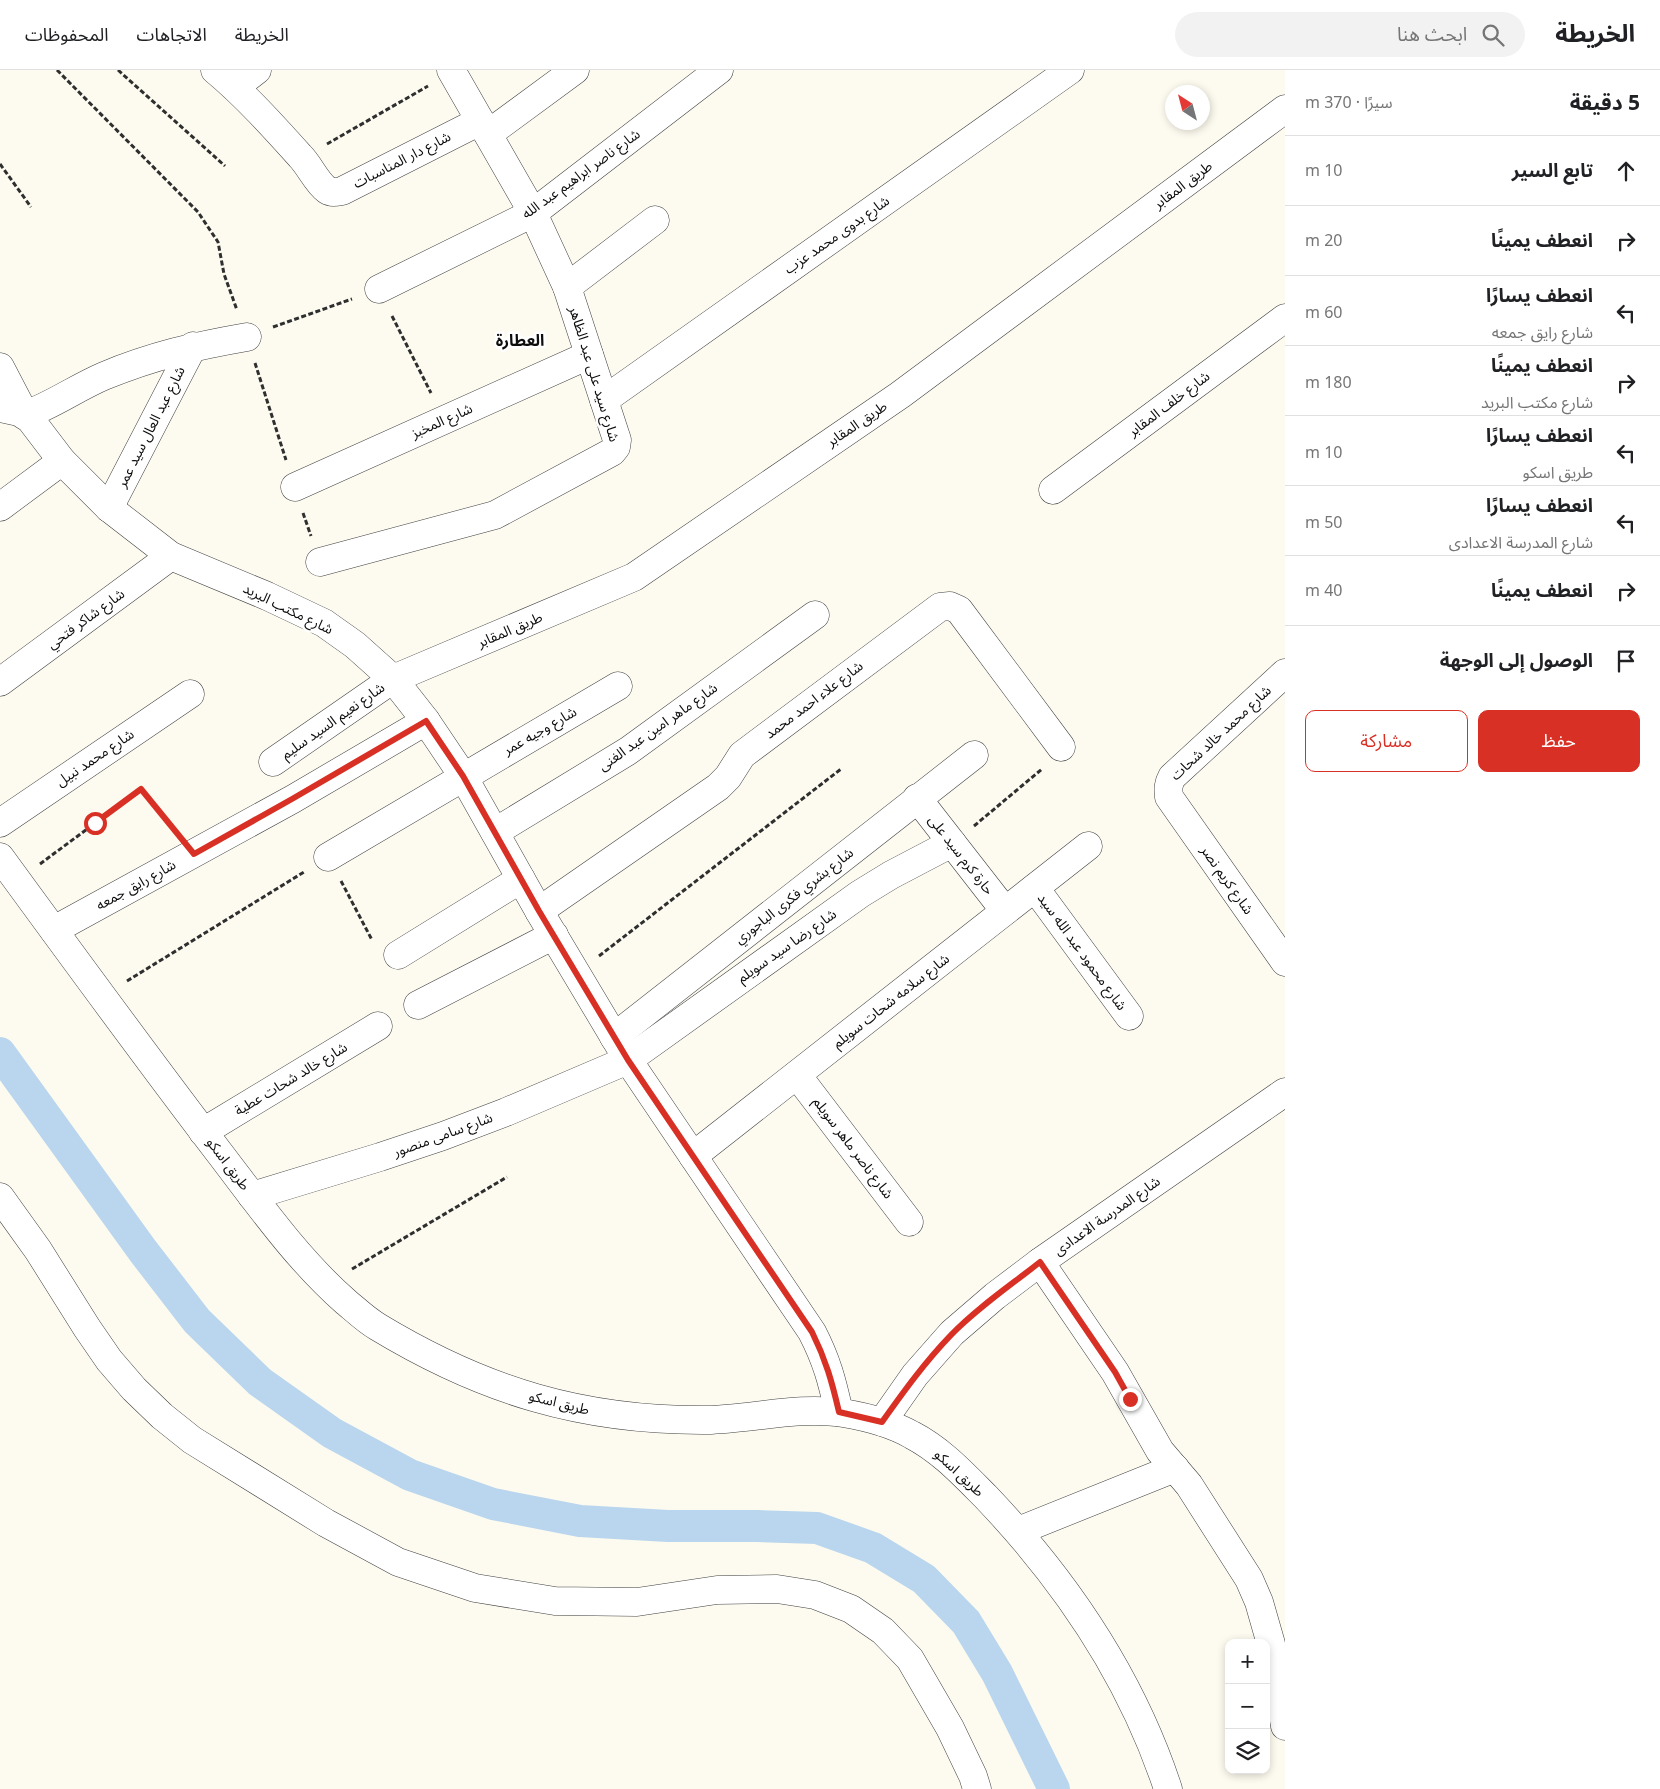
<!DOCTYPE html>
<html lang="ar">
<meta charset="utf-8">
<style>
:root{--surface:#fff;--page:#f2f2f2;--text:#202124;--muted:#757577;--line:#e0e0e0;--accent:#d93025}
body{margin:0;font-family:Georgia,"Noto Sans Arabic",serif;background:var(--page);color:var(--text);direction:rtl}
.controls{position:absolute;right:15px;bottom:15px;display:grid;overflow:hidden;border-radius:10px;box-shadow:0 2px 8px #0003}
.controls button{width:45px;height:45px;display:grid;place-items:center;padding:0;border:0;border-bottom:1px solid var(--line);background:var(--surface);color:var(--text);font:25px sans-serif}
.compass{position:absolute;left:1165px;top:15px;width:45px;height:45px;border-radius:50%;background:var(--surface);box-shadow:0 2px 8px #0003;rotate:324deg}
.stop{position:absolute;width:15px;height:15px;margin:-11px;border:4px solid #d93025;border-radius:50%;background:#fff}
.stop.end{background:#d93025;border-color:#fff;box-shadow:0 1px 5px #0008}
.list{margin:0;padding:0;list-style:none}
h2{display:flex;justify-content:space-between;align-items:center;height:65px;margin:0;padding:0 20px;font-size:21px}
h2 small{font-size:16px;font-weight:400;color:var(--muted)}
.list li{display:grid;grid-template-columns:32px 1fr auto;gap:15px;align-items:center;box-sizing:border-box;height:70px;padding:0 20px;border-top:1px solid var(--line)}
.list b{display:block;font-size:19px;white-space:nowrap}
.list p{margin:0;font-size:16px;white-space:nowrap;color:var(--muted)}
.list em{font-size:16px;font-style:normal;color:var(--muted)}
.actions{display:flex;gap:10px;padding:15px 20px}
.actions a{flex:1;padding:11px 0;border:1px solid var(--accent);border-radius:10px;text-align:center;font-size:18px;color:var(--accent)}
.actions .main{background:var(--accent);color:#fff}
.icon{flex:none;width:28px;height:28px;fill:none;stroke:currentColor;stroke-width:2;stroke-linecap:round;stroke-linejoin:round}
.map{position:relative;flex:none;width:1285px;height:1719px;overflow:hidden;direction:ltr}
header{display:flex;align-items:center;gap:30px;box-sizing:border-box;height:70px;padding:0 25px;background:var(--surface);border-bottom:1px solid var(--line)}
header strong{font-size:24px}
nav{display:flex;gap:28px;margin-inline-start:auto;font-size:18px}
.search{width:350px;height:45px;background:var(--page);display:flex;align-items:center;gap:12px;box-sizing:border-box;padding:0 18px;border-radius:28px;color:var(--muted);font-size:19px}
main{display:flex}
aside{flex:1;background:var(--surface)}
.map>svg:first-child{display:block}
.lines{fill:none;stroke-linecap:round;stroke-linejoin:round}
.canal{stroke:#b9d6ee;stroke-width:32}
.minor-casing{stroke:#404040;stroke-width:29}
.tertiary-casing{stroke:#404040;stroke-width:29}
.path{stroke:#2f2f2f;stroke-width:3;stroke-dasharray:5 2.5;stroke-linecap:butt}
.minor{stroke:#fff;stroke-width:28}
.tertiary{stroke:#fff;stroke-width:28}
.route{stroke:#d93025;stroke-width:6}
.labels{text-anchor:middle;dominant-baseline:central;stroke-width:5;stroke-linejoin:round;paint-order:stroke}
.street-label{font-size:14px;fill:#0d0d0d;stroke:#fff}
.quarter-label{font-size:16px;font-weight:bold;fill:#0d0d0d;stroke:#fff}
</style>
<header>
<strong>الخريطة</strong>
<div class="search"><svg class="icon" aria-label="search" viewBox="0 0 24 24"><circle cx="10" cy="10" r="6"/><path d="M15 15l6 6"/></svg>ابحث هنا</div>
<nav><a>الخريطة</a><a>الاتجاهات</a><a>المحفوظات</a></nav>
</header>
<main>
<aside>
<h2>5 دقيقة<small>سيرًا · 370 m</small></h2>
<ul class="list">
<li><svg class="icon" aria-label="ahead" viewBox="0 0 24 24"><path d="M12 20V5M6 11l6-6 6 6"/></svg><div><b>تابع السير</b></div><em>10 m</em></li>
<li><svg class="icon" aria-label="right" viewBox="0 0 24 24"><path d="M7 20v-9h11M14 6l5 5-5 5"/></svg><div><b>انعطف يمينًا</b></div><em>20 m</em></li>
<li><svg class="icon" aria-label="left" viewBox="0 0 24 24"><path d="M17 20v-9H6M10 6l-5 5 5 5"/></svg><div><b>انعطف يسارًا</b><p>شارع رايق جمعه</p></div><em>60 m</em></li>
<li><svg class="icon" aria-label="right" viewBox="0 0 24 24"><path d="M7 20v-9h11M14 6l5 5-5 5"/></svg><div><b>انعطف يمينًا</b><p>شارع مكتب البريد</p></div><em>180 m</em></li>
<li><svg class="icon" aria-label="left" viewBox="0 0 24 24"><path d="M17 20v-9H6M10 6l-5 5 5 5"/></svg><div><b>انعطف يسارًا</b><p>طريق اسكو</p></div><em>10 m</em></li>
<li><svg class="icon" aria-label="left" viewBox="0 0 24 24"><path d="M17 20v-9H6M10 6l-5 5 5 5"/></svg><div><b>انعطف يسارًا</b><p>شارع المدرسة الاعدادى</p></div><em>50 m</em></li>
<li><svg class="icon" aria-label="right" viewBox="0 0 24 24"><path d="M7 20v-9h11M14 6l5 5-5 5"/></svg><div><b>انعطف يمينًا</b></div><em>40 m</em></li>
<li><svg class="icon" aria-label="arrive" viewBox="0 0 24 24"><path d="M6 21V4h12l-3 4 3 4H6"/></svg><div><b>الوصول إلى الوجهة</b></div></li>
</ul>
<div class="actions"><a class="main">حفظ</a><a>مشاركة</a></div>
</aside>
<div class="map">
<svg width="1285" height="1719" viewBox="0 0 1285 1719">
<rect width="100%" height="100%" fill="#fdfbef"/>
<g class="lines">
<path class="canal" d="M0,983L143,1181L197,1251L260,1312L332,1363L410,1405L493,1434L580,1451L668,1456H757L817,1458L873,1478L924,1509L966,1552L997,1603L1054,1719"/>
<g class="minor-casing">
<g id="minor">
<path d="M215,0C246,26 273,56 300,86C310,96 316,112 327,120C332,123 336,122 342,121L480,51"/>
<path d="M235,17L257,0"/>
<path d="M488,64L575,0"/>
<path d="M567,217L655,150"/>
<path d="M379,219L533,143L719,0"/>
<path d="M0,297L25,345C53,335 76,318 104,306C152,286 195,276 247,267"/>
<path d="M604,330L1070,0"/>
<path d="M0,338L19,342L30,349L62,391L109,438L171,486L267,526L324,553L355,575L393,609L426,651L463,706L539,841L628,990L812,1262C827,1291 832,1311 839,1342"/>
<path d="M295,417L589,285"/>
<path d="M1053,420L1285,248"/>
<path d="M0,437L62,391"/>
<path d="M109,438L193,276"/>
<path d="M320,492L495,445L612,382L616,377L617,370L567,217L533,143L451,0"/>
<path d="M1285,603L1172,707C1168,714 1168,719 1169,727L1285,892"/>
<path d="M0,612L171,486"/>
<path d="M273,692L393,609L634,507L900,325L1285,39"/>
<path d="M917,728L1005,841"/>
<path d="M0,753L190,624"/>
<path d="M495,762L628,681L815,545"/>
<path d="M328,787L618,616"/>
<path d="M1035,818L1129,946"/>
<path d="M539,841L718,717L728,707L742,685L940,537L950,536L959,540L1061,677"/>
<path d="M54,860L293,729L426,651"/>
<path d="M398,885L521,809"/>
<path d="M418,935L554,865"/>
<path d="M614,967L974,685"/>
<path d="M797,1005L909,1152"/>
<path d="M203,1062L378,956"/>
<path d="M693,1086L1088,776"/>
<path d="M252,1126L380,1087L443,1066L506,1042L628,990L860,824L891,805L952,773"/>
<path d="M0,1127L38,1180L87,1258L109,1290L134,1319L162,1346L192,1370L326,1453L398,1492L475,1518L555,1531L637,1532L717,1520L777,1519L815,1525L851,1539L883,1561L910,1589L950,1658L973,1706L977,1719"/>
<path d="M1040,1192L1115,1302L1160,1381L1189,1415L1249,1509L1259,1532L1271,1574L1285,1656"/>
<path d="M882,1352L915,1305L952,1263L995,1226L1040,1192L1285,1022"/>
<path d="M1018,1461L1175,1398"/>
</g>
</g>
<g class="tertiary-casing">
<path id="tertiary" d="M0,787C73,887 146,987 221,1085C260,1136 298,1190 346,1232C357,1241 366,1250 378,1257C484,1321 583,1351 707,1350C751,1349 800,1336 843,1343C867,1347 891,1353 912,1365C941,1380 963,1404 986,1427C1065,1510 1132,1609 1168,1719"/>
</g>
<g class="path">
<path d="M57,0L198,142L218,172L224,204L237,240"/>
<path d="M118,0L225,96"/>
<path d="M327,74L428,16"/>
<path d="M0,94L31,137"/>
<path d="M392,246L431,323"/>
<path d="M273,257L352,229"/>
<path d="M255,293L286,390"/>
<path d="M303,443L311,466"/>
<path d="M974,756L1042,699"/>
<path d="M40,794L141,719L174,760"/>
<path d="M341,811L372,870"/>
<path d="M599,886L841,699"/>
<path d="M127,911L304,802"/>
<path d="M352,1199L507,1107"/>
</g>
<use href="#minor" class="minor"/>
<use href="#tertiary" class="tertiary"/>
</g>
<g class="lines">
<path class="route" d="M95,753L141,719L194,784L292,729L426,651L463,706L539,841L628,990L812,1262C826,1290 832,1312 839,1342L882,1352C904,1321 925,1292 951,1265C977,1238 1011,1215 1040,1192L1115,1302L1130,1329"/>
</g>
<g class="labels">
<g class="street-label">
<text transform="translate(402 90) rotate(-27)">شارع دار المناسبات</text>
<text transform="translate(581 104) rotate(-36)">شارع ناصر ابراهيم عبد الله</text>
<text transform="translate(1183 115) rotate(-37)">طريق المقابر</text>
<text transform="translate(837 165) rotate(-35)">شارع بدوى محمد عزب</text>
<text transform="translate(594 304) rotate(73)">شارع سيد على عبد الظاهر</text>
<text transform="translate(1169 334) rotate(-37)">شارع خلف المقابر</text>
<text transform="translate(442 351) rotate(-24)">شارع المخبز</text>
<text transform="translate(857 354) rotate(-34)">طريق المقابر</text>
<text transform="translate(151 357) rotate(-63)">شارع عبد العال سيد عمر</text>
<text transform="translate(288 539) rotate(26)">شارع مكتب البريد</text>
<text transform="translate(86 549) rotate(-36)">شارع شاكر فتحي</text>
<text transform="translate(510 560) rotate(-23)">طريق المقابر</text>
<text transform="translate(814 630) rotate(-37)">شارع علاء احمد محمد</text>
<text transform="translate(333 651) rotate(-35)">شارع نعيم السيد سليم</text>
<text transform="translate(658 657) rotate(-35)">شارع ماهر امين عبد الغنى</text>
<text transform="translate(540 661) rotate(-30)">شارع وجيه عمر</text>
<text transform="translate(1221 663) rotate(-43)">شارع محمد خالد شحات</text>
<text transform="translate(95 688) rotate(-34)">شارع محمد نبيل</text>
<text transform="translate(961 785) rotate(52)">حارة كرم سيد على</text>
<text transform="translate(1227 810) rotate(55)">شارع كريم نصر</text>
<text transform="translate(136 815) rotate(-29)">شارع رايق جمعه</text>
<text transform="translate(794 826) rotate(-38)">شارع بشري فكرى الباجوري</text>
<text transform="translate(787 876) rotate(-35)">شارع رضا سيد سويلم</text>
<text transform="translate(1082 882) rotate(54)">شارع محمود عبد الله سيد</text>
<text transform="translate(891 931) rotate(-38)">شارع سلامه شحات سويلم</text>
<text transform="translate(291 1009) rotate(-31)">شارع خالد شحات عطية</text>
<text transform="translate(443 1065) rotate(-20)">شارع سامى منصور</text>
<text transform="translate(853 1078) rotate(53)">شارع ناصر ماهر سويلم</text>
<text transform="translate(228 1094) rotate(53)">طريق اسكو</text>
<text transform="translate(1107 1146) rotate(-35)">شارع المدرسة الاعدادى</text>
<text transform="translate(559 1333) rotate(14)">طريق اسكو</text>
<text transform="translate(959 1403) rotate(43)">طريق اسكو</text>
</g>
<g class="quarter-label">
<text x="520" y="271">العطارة</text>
</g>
</g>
</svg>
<div class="controls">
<button>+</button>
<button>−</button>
<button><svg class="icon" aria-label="layers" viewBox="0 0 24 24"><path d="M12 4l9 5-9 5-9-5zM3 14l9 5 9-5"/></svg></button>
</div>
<svg class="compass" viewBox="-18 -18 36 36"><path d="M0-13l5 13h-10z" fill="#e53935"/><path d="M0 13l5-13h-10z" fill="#757577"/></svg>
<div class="stop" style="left:95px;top:753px"></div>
<div class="stop end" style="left:1130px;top:1329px"></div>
</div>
</main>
